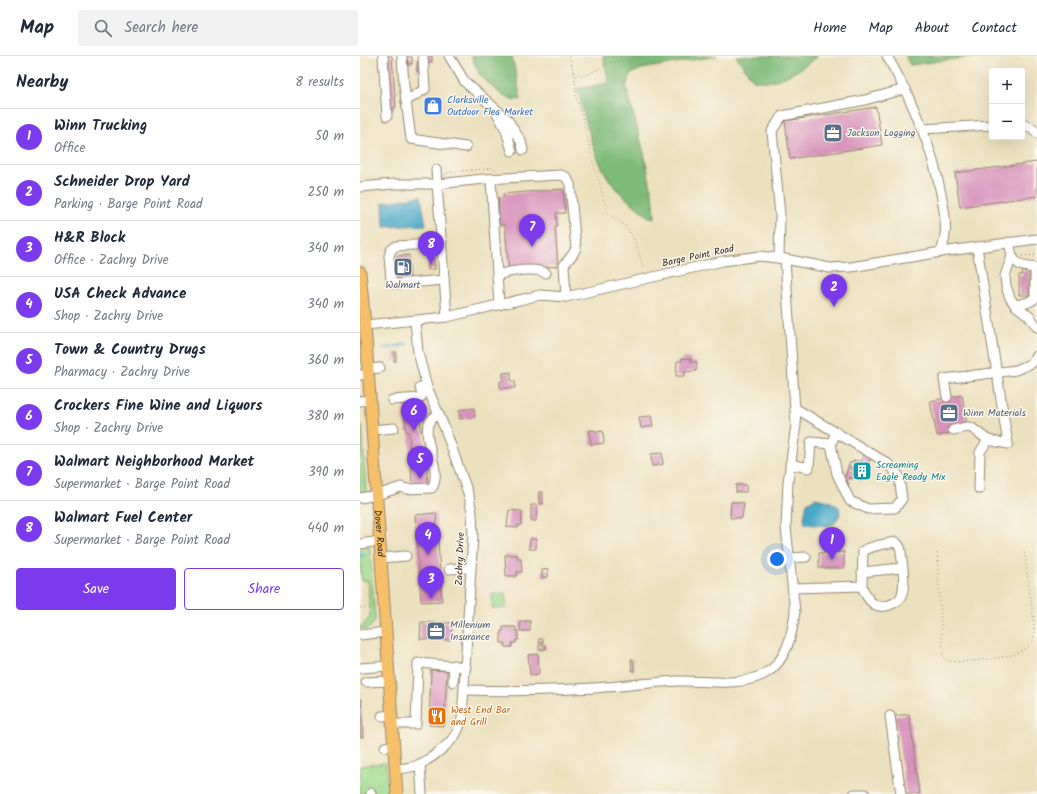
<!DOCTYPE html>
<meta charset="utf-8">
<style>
:root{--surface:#fff;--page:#f2f2f3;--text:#1f2937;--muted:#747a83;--line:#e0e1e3;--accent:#7c3aed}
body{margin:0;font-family:Kalam,sans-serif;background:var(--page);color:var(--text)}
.controls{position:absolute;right:12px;top:12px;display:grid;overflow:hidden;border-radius:4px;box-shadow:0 4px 16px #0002}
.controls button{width:36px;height:36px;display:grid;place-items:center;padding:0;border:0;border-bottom:1px solid var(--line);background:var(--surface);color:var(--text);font:20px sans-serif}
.you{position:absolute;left:417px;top:503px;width:14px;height:14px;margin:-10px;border:3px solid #fff;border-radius:50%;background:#1a73e8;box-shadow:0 0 0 6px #1a73e833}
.badge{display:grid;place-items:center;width:26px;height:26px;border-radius:50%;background:var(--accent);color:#fff;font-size:13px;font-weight:700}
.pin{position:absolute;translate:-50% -33px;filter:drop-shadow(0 1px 2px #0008)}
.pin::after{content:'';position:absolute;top:21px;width:14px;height:12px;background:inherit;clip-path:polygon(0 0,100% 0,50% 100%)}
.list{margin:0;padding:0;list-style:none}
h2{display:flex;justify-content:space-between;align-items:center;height:52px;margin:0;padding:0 16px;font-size:17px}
h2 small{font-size:13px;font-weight:400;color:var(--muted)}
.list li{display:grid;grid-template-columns:26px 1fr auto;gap:12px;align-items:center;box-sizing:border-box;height:56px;padding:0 16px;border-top:1px solid var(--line)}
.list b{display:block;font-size:15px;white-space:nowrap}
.list p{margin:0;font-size:13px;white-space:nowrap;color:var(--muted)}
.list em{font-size:13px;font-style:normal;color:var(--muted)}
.actions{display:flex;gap:8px;padding:12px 16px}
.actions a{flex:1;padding:9px 0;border:1px solid var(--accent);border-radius:4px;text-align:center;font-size:14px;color:var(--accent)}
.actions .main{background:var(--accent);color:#fff}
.icon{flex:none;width:22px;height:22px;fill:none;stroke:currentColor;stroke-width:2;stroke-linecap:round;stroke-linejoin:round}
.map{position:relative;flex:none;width:677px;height:738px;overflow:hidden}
header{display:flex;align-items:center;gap:24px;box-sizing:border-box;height:56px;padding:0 20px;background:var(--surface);border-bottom:1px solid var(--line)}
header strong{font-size:19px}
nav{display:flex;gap:22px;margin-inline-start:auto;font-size:14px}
.search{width:280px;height:36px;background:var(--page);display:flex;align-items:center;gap:10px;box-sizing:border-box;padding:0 14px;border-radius:4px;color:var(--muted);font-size:15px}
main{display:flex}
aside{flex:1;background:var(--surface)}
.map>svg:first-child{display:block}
.green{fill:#9eda8e;stroke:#6c8256}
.forest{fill:#7eba79;stroke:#5c724c}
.water{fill:#49a7c8;stroke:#426873}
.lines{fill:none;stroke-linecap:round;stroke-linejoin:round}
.stream{stroke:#49a7c8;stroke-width:2}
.building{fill:#d792bb}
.minor-casing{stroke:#94866e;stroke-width:11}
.major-casing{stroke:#94866e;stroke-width:13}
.path{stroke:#94866e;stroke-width:1;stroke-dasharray:1 3;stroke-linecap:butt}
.minor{stroke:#fff;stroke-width:9}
.major{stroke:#f6c06b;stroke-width:11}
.labels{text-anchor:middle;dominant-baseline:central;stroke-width:3;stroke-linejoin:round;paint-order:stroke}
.shop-label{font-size:10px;fill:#366cbe;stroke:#fbf7ec;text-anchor:start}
.service-label{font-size:10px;fill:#4e5e75;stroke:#fbf7ec;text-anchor:start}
.street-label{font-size:10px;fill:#3b2a1e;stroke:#fbf7ec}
.culture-label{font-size:10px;fill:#0d838f;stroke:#fbf7ec;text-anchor:start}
.food-label{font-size:10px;fill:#c56008;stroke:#fbf7ec;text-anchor:start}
</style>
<header>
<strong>Map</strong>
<div class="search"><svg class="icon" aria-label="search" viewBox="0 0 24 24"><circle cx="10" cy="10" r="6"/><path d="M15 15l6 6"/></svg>Search here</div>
<nav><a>Home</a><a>Map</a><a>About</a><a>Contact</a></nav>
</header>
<main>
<aside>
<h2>Nearby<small>8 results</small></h2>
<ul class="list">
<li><span class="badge">1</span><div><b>Winn Trucking</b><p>Office</p></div><em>50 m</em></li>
<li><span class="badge">2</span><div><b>Schneider Drop Yard</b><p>Parking · Barge Point Road</p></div><em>250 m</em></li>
<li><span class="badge">3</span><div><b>H&amp;R Block</b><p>Office · Zachry Drive</p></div><em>340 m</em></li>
<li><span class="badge">4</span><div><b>USA Check Advance</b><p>Shop · Zachry Drive</p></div><em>340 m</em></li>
<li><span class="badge">5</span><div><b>Town &amp; Country Drugs</b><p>Pharmacy · Zachry Drive</p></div><em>360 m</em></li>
<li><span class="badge">6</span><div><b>Crockers Fine Wine and Liquors</b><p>Shop · Zachry Drive</p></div><em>380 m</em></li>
<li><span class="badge">7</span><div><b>Walmart Neighborhood Market</b><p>Supermarket · Barge Point Road</p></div><em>390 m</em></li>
<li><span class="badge">8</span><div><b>Walmart Fuel Center</b><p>Supermarket · Barge Point Road</p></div><em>440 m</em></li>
</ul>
<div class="actions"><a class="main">Save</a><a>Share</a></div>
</aside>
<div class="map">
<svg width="677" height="738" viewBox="0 0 677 738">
<rect width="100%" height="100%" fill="#fbf7ec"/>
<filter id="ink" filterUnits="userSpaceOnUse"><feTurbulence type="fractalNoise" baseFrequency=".025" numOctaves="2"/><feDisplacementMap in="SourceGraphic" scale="8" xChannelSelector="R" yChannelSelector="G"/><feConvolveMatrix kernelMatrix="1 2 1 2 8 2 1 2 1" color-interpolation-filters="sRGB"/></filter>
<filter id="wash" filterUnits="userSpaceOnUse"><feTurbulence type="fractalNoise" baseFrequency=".012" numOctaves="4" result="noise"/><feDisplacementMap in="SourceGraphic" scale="16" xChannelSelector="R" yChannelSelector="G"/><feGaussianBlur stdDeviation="0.9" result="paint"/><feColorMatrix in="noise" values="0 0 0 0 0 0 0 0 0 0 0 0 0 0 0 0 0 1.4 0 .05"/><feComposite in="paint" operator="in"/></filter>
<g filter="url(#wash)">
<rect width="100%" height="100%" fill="#ece1bf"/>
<g class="green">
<path d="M0,370H2L6,436L0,439Z"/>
<path d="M4,491H9L10,494L15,563C13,570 8,575 0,573V571L8,564L10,560L8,524L2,525L0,510V493Z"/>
<rect x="132" y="538" width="14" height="14"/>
<path d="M26,707L28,738H0V710Z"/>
</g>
<g class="forest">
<path d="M111,0H152L161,44L152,43L143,40L135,33L119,18Z"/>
<path d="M243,0H357L281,13L271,18L266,30L284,97L294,147L295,162L289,161C277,151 264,142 254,130C232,103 227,65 217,33L249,27Z"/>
<path d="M376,0H458C438,15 418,30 393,24Z"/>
<path d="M545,0H619L550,9Z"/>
</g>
<g class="water">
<path d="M61,140L66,169L24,171L23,147Z"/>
<path d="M455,442L469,445L479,451L480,458L475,467L468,470L445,468L444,462L447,447Z"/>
</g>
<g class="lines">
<g class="stream">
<path d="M23,293L47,288"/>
<path d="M0,500L5,499"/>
</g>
</g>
<g id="blocks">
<g class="building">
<path d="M26,0H32L36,51L33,52V55L30,56Z"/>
<rect x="67" y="0" width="5" height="6"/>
<rect x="47" y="1" width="5" height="7"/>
<rect x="57" y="6" width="5" height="9"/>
<path d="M516,51L522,89L430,103L425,65Z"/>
<path d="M677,106V140L600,151L595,117Z"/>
<path d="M203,133L205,157H196L197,171H195L198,210L149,215L145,169H140L138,142L144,141L143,138Z"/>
<path d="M49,199L50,222L38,223L37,200Z"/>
<path d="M74,202L75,213L68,214V203Z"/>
<path d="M662,215H669V239H659V219H663Z"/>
<rect x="34" y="296" width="2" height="9"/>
<path d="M322,302L331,303V306H337L336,315L325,316V320H316L317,305H322Z"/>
<path d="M151,316V325H155V332H140V325H143V317Z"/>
<path d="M602,339L607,368L588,371L589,377L577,380L570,345Z"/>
<path d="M59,345L61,375H64L68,428L52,429L49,376H46L44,346Z"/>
<path d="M114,352L115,361L100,363L99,354Z"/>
<path d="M291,360L293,370L281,372L279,361Z"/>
<path d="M235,374L236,376L243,375L244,387L231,389L229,375Z"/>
<path d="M302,397L303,408L292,410L291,398Z"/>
<path d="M504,398L511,401L508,409L510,410L506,420L504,419L502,425L498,423L499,419L498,418V417L496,416L498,409L495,407L493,412L491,411L490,413L493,414L491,417L494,418L492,423L489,421L487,427H489L487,432L483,427L490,406L493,407L494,404L501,406Z"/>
<rect x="376" y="429" width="10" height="7"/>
<rect x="179" y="436" width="4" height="12"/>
<path d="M371,446L384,447L382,462H370Z"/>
<path d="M171,449H177L176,465H171Z"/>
<path d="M149,454L162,455L161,469H158V472L147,471Z"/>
<path d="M76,457L82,545L61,546L55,459Z"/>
<path d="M170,483H176V493H169Z"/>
<path d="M484,496V512H459V497Z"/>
<path d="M145,499H158V503H161L162,516H157V520H146Z"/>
<path d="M188,513V521L182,522V514Z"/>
<rect x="160" y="565" width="10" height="10"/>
<path d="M61,566L92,567L91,584L60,583Z"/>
<path d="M143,571H156V575H158V584H156V587H152V591H145V587H141V575H143Z"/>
<rect x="179" y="583" width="4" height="4"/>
<path d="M179,589H186V593L179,594Z"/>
<path d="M178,598L179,618L170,619L168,599Z"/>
<path d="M271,603H273L274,615H272Z"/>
<path d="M71,614L87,615L84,670L69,669Z"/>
<path d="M0,643H1L3,681H0Z"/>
<path d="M549,658L560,738H546L535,660Z"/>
</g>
</g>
</g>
<g filter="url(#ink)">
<use href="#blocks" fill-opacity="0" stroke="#94866e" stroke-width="1"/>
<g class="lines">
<g class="minor-casing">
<g id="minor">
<path d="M23,0L27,60"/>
<path d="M42,0L44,29L51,83L106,91"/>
<path d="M89,0L105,26L147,63L161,85L163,94"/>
<path d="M527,0C551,42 570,85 580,133C583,147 587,164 585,178C585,184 583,190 581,196"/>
<path d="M46,45L65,33L63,0"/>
<path d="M137,57L146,74L152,95"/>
<path d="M662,68L672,72L677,77"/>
<path d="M562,73L632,69"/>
<path d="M76,114L87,261"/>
<path d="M131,123L139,249"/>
<path d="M0,131L34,128H77L124,123L201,119L206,121L210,128L216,192L213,198L204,209L206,241"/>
<path d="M82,185L72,188L36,190L31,194L29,200L31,224L33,227L37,228L84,224"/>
<path d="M649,186L652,200L645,220L646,230L650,242L655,249L669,260L677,271"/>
<path d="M652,200C658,211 665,211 677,212"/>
<path d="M419,202L420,159L412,75L422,60L505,44L545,33"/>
<path d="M138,219C149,215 175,211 186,217"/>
<path d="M655,249C662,248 670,247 675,242V216"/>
<path d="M5,269L87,261L180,239L206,241L363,205L400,200L425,203L470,212L491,211L581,196L677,183"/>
<path d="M8,313L20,312"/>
<path d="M0,319L8,318"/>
<path d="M587,341L584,323L656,314L672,307L677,300"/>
<path d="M32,344L60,342L62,340L60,331"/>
<path d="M0,345L10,344"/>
<path d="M435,352L527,407L539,420L542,443L535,452L508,453L490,445L477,418L471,388L476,376"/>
<path d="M12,374L34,372"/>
<path d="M593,374L607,371L612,372L628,384L648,388L617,191"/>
<path d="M430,408L449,412L451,386L471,388"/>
<path d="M619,433L620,396L628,384"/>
<path d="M0,442L17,439L41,431L47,433L72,432C84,414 58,379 71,364C73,361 76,360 79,358"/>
<path d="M0,488L20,485"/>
<path d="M21,502L46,500"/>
<path d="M429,502L446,501"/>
<path d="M89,513L111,512"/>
<path d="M502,516L542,512"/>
<path d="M433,532L502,530L503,495C513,489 525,488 536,486L540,491L541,495C542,508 546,526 542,538C541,543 538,545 534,547C516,556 508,546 502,530"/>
<path d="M0,579L26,576"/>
<path d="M0,612L29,610"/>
<path d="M6,626L30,625"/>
<path d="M93,626L94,609"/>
<path d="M105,634C141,635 177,635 214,633C248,632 282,627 317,625C345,624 380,632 406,617C427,605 432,578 435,556L426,471L428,426L436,369L425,203"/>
<path d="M22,660L32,659"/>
<path d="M530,660L541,738"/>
<path d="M33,668H56L58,607L106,611"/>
<path d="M25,691L34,690"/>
<path d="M60,708L62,738"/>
<path d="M36,713C44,712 53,712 60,708C71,703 90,688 96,678C99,673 100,668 102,663L113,479L112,457L109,440L85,373L67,331L58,296L55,265"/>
<path d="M11,737V738"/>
<path d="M494,738H505"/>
</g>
</g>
<g class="major-casing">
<g id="major">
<path id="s1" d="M0,216L5,269L37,738"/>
</g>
</g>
<g class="path">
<path d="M209,0L215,20L216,42L222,58L234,110L239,124L247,156C252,162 260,164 265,170C276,181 279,200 284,214"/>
<path d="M307,0L311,1L317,0"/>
<path d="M214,16L220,19H227L249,7L285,0"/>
<path d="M85,119V117L133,112L135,113V115"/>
<path d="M662,200L677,199"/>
<path d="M675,494L677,497"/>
<path d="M577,497L583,599C585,602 586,604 589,605C599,607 645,602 655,598C661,596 667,592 671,588C675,583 674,574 674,567L664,494"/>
<path d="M0,552H7"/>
</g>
<use href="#minor" class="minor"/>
<use href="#major" class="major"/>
</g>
</g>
<defs>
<g id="shop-square" transform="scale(1)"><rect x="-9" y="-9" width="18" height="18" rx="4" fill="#3f7fe0" stroke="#fbf7ec"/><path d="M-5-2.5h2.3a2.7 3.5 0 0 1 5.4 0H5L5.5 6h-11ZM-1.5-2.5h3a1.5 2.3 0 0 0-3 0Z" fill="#fff"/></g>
<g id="office-square" transform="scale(1)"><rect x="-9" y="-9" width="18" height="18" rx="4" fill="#5c6f8a" stroke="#fbf7ec"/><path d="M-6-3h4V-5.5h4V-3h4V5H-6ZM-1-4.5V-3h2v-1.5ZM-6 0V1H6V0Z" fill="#fff"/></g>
<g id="fuel-square" transform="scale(1)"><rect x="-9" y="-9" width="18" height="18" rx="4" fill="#5c6f8a" stroke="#fbf7ec"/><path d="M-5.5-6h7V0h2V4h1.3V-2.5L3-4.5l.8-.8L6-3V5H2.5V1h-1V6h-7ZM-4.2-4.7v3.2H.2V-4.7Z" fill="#fff"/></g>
<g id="building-square" transform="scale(1)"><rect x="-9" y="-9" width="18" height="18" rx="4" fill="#0f9aa8" stroke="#fbf7ec"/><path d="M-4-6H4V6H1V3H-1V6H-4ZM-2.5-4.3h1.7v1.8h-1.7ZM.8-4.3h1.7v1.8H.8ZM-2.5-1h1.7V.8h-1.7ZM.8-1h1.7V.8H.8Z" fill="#fff"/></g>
<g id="restaurant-square" transform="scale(1)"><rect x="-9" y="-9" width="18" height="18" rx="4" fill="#e8710a" stroke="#fbf7ec"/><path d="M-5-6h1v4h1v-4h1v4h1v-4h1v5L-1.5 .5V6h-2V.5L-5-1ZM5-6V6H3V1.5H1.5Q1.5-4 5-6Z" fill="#fff"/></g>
</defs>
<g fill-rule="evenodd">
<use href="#shop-square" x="73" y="50"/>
<use href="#office-square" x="473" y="77"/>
<use href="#fuel-square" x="43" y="211"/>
<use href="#office-square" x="589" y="357"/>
<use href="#building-square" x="502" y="415"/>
<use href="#office-square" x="76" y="575"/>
<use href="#restaurant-square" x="77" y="660"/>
</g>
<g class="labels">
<g class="shop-label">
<text x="87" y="44">Clarksville<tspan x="87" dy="12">Outdoor Flea Market</tspan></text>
</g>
<g class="service-label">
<text x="487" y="77">Jackson Logging</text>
<text x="43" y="229" text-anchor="middle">Walmart</text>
<text x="603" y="357">Winn Materials</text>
<text x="90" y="569">Millenium<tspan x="90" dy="12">Insurance</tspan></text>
</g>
<g class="street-label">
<text transform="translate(338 200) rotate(-12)">Barge Point Road</text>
<text stroke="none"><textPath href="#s1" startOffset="262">Dover Road</textPath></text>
<text transform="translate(100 503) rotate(-88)">Zachry Drive</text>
</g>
<g class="culture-label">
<text x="516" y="409">Screaming<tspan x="516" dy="12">Eagle Ready Mix</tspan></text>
</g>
<g class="food-label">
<text x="91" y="654">West End Bar<tspan x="91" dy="12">and Grill</tspan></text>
</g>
</g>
</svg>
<div class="controls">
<button>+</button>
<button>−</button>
</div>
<div class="you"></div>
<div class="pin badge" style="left:472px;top:504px">1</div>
<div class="pin badge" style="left:474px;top:251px">2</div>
<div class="pin badge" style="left:71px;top:543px">3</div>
<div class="pin badge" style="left:68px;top:499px">4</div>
<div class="pin badge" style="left:60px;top:423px">5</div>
<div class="pin badge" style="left:54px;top:375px">6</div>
<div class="pin badge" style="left:172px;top:191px">7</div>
<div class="pin badge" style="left:71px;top:208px">8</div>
</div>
</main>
